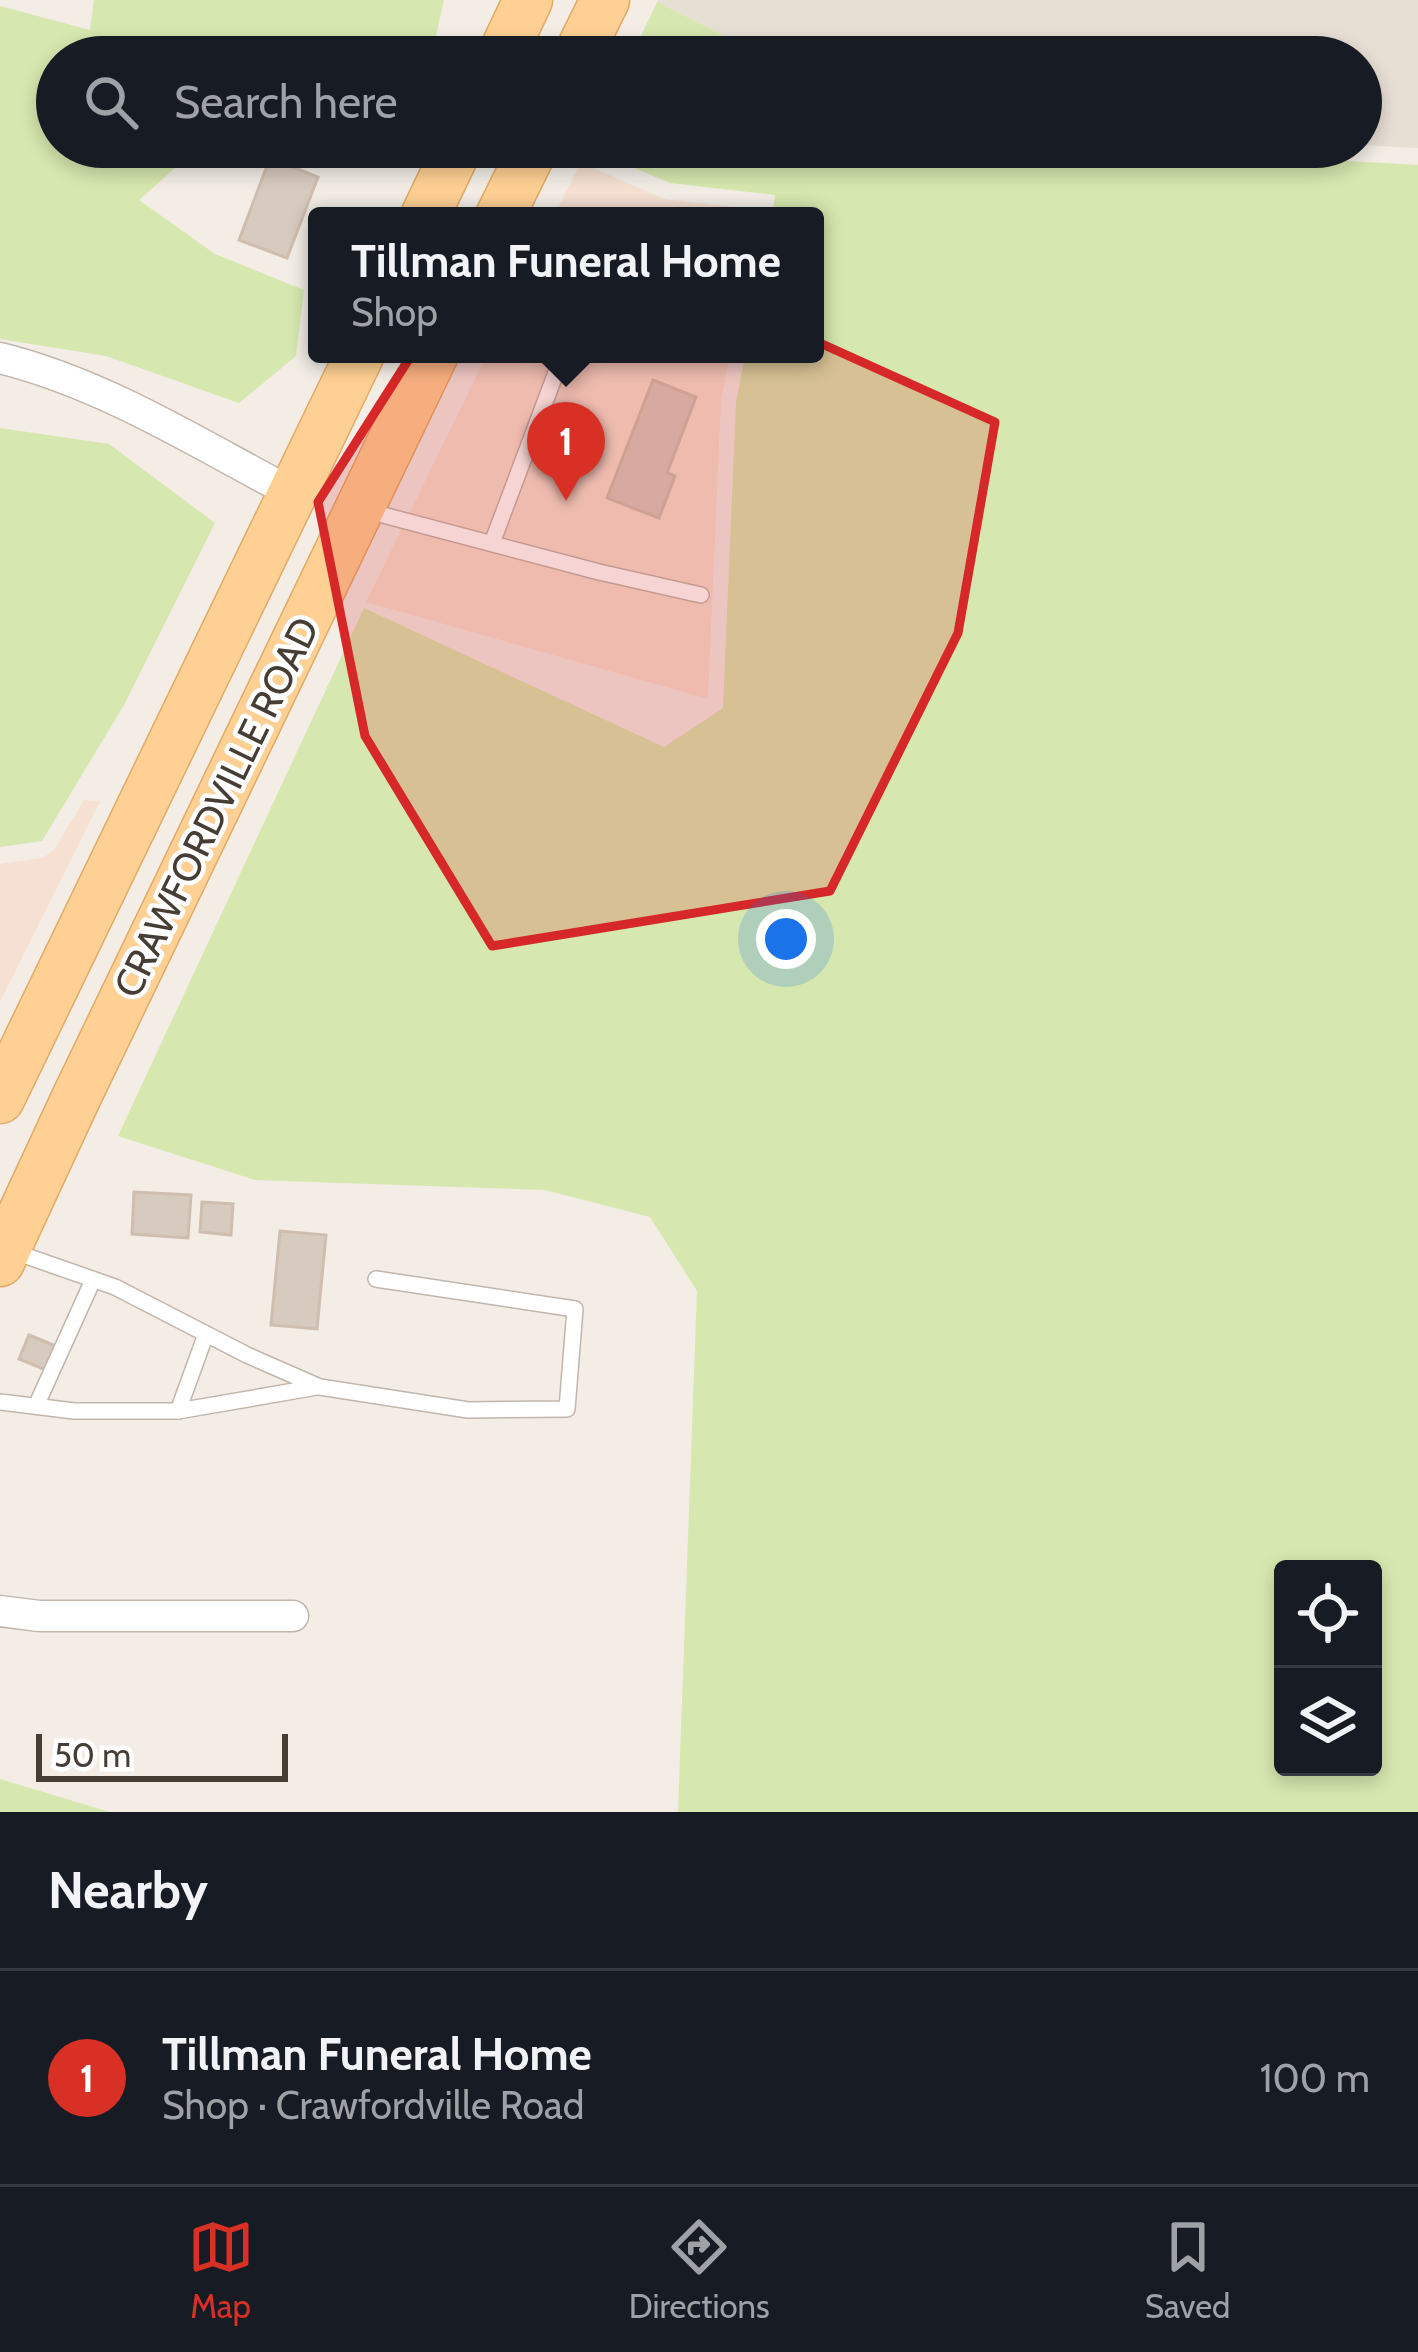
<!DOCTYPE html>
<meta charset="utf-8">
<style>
:root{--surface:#171b24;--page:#242831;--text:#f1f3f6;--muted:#9ea1a6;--line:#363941;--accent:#d93025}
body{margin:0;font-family:Cabin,sans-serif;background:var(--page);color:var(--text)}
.controls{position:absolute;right:36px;bottom:36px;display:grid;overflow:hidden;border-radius:12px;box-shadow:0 6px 18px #0003}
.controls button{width:108px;height:108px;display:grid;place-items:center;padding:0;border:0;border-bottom:3px solid var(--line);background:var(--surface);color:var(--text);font:60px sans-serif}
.scale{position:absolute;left:36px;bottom:30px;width:252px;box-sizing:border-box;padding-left:12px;border:6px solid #463d35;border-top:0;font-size:33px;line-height:42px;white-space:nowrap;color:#463d35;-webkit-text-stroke:9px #fff;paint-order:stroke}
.you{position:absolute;left:786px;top:939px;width:42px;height:42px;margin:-30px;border:9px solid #fff;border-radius:50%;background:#1a73e8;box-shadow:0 0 0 18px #1a73e833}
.badge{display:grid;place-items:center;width:78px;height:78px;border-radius:50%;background:var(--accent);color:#fff;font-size:39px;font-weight:700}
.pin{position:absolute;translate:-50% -99px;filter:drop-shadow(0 3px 6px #0008)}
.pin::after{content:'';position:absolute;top:63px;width:42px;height:36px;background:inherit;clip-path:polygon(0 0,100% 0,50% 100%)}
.popup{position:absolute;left:308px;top:207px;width:516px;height:156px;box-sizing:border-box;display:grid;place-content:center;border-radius:12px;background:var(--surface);filter:drop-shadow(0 3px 9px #0005);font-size:39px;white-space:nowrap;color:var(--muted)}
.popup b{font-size:45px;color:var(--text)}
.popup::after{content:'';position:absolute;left:50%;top:100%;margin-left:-24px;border:24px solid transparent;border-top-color:var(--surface)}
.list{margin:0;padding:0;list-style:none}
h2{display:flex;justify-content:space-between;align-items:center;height:156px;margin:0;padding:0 48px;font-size:51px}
h2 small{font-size:39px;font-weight:400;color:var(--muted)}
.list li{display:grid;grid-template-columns:78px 1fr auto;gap:36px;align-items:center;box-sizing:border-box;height:216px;padding:0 48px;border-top:3px solid var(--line)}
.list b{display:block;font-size:45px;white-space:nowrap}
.list p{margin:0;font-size:39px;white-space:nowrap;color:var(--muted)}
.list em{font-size:39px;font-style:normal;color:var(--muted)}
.icon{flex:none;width:66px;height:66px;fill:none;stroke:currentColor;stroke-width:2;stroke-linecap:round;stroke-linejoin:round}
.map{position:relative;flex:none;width:1418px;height:1812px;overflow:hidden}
.search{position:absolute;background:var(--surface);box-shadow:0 6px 18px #0003;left:36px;right:36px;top:36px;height:132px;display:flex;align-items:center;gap:30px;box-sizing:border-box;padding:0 42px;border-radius:66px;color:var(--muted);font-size:45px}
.sheet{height:372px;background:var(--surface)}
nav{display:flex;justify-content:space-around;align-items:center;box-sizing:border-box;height:168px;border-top:3px solid var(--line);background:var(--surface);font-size:33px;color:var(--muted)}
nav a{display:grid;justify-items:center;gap:6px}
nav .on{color:var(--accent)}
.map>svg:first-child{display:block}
.residential{fill:#e7ded4}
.commercial{fill:#f5e0d1}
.green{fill:#d6e7af;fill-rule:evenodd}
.building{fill:#d7cabe;stroke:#cfbeaf;stroke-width:3}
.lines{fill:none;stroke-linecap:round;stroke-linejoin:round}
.lane-casing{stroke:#c1b6ab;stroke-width:18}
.street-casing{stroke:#c1b6ab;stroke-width:33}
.primary-casing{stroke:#e3aa64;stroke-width:51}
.lane{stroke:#fff;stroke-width:15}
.street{stroke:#fff;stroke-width:30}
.primary{stroke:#fed094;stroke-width:48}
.marked{fill:#d62828;fill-opacity:0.2;stroke:#d62828;stroke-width:9;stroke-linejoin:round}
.labels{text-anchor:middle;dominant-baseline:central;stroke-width:9;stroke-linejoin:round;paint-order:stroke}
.street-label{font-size:39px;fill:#463d35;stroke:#fff}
</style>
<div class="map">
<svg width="1418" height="1812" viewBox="0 0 1418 1812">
<rect width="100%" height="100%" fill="#f3ede6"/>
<path class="residential" d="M658,0H1418V148L1361,145V57H767L657,2Z"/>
<g class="commercial">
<path d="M580,164L589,166L664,199L743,208V216H554Z"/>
<path d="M487,354H730L721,401L708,699L366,602Z"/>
<path d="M84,800L100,801L0,1002V864L43,858L54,850Z"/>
</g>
<g class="green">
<path d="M94,0H444L431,57H57V147H199L139,200L215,254L304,290L296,356L239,403L106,356L0,339V6L90,30Z"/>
<path d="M657,2L767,57H631Z"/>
<path d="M600,147H1109L1418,165V1812H678L697,1291L650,1217L545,1190L255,1180L118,1136L364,608L664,747L723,708L736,402L745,354H815V216H772L775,195L670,183L594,151ZM1283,1569H1373V1767H1283Z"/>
<path d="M0,428L109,444L215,523L124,705L42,841L0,847Z"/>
<path d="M0,1779L110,1812H0Z"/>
</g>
<g class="building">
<path d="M270,158L318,177L287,258L239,240Z"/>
<path d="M653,380L696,397L667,473L675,476L659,518L607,498Z"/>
<path d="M134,1192L191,1195L188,1238L132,1234Z"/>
<path d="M202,1202L233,1204L231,1235L200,1232Z"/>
<path d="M280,1231L326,1235L317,1329L271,1325Z"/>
<path d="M29,1335L56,1346L46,1370L19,1359Z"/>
</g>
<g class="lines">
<g class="lane-casing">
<g id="lane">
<path d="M368,511L599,572L701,595"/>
<path d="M492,543L563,354"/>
<path d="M15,1252L115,1287L247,1355L320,1387L468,1410L567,1409L575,1309L376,1279"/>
<path d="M0,1402L74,1411H178L317,1387"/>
<path d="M36,1406L93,1280"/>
<path d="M178,1411L206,1334"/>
</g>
</g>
<g class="street-casing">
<g id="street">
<path d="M0,358C105,384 199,444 294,494"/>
<path d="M0,1611L39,1616H293"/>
</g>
</g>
<g class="primary-casing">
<g id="primary">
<path d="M501,57L528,0"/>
<path d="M577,57L605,0"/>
<path d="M425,216L458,147"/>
<path d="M500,216L534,147"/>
<path d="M0,1099L360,354"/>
<path d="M0,1262L76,1098L434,354"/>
</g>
</g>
<use href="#lane" class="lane"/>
<use href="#street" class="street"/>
<use href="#primary" class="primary"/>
</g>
<path class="marked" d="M638,261L995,422L958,633L830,891L492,946L365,736L318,502L414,351Z"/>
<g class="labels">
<g class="street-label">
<text transform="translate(216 807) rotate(-64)">CRAWFORDVILLE ROAD</text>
</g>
</g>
</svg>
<div class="controls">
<button><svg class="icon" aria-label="locate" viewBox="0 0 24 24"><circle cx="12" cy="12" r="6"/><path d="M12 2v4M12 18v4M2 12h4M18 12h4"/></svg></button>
<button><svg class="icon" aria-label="layers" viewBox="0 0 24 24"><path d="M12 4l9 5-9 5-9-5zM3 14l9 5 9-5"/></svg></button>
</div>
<div class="scale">50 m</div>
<div class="you"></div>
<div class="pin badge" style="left:566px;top:501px">1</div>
<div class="popup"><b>Tillman Funeral Home</b>Shop</div>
<div class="search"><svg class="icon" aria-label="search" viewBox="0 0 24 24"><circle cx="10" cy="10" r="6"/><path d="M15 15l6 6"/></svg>Search here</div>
</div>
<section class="sheet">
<h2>Nearby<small></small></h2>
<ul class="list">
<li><span class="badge">1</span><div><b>Tillman Funeral Home</b><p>Shop · Crawfordville Road</p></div><em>100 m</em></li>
</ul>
</section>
<nav>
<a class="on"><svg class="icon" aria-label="map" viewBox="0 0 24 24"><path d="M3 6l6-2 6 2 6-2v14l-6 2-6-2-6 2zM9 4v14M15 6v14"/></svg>Map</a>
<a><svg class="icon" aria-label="directions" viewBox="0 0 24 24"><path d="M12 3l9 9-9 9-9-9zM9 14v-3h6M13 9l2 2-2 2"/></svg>Directions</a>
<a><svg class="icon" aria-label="saved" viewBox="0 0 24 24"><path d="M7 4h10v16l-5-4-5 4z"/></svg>Saved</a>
</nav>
